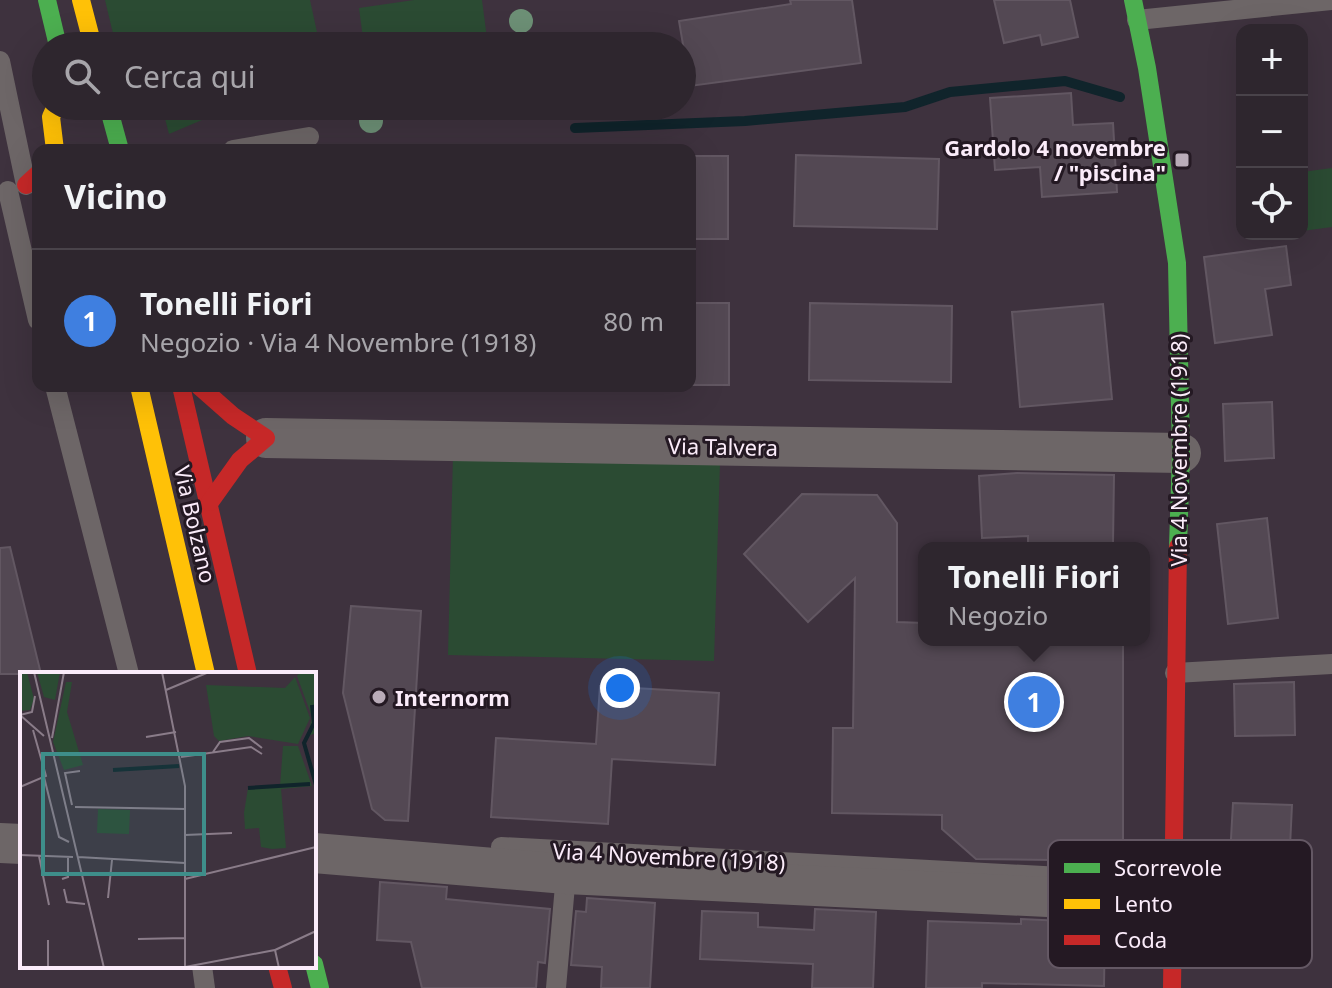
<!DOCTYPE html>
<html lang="it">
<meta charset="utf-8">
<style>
:root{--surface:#2e262e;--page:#3a323a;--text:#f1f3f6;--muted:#a7a5aa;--line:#49434a;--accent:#b9abb8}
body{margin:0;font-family:"Noto Sans",sans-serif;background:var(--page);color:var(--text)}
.controls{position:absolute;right:24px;top:24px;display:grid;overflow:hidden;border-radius:16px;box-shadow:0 8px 32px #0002}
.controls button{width:72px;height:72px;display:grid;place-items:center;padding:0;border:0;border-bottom:2px solid var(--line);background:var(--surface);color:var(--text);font:40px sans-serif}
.you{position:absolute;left:620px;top:688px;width:28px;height:28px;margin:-20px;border:6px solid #fff;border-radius:50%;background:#1a73e8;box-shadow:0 0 0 12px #1a73e833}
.badge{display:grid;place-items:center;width:52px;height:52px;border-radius:50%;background:var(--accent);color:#fff;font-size:26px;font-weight:700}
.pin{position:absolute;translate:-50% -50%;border:4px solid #fff;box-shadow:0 2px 8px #0006}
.popup{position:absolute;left:918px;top:542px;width:232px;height:104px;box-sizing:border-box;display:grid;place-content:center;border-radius:16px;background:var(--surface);filter:drop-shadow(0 2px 6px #0005);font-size:26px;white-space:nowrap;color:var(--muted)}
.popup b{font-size:30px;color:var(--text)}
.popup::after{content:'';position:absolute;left:50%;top:100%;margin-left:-16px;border:16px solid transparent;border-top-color:var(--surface)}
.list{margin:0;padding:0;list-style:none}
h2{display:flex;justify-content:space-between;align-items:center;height:104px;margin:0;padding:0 32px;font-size:34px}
h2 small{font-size:26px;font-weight:400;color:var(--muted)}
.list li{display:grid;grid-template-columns:52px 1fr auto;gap:24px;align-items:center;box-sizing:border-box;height:144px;padding:0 32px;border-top:2px solid var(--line)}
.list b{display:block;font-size:30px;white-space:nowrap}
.list p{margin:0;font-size:26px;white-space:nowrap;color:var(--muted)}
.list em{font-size:26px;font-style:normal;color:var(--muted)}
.icon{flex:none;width:44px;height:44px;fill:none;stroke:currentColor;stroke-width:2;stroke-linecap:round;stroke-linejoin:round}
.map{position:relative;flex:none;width:1332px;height:988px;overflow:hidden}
.search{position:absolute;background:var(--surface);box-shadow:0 8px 32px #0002;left:32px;top:32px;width:664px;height:88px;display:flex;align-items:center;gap:20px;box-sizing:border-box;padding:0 28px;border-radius:44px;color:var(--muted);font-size:30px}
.panel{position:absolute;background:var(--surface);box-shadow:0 8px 32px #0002;left:32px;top:144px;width:664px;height:248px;border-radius:16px}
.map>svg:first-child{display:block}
.green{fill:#2b4b33}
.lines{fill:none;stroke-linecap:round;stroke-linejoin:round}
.stream{stroke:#10242b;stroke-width:10}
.building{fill:#534853;stroke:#625762;stroke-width:2}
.lane{stroke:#6d6667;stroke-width:20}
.street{stroke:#6d6667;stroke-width:40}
.fast{stroke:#4caf50;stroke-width:18}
.slow{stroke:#ffc107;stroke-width:18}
.jam{stroke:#c62828;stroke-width:18}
.tree{fill:#6d9076}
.poi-dot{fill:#b9abb8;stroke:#241923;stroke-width:3}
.labels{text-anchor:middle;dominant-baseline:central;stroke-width:6;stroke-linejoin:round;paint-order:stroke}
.poi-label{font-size:22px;font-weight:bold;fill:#fbecfa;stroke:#241923;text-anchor:end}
.street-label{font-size:22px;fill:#fbecfa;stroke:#241923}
.inset-river{fill:none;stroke:#10242b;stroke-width:4}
.inset-road{fill:none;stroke:#8a7c89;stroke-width:2}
.view{fill:#3e8e8a;fill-opacity:0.15;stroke:#3e8e8a;stroke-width:4}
.inset-edge{fill:none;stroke:#fbecfa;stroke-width:4}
.key{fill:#241923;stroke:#645864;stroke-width:2}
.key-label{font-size:22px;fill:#fbecfa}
</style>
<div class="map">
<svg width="1332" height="988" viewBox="0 0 1332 988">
<rect width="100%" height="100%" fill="#3e323e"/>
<g class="green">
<path d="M105,0H310L320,46H116Z"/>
<path d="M414,0H482L488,46H364L359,8Z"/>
<path d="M130,106H266L202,120L169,134L163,111L133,118Z"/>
<path d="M1332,168V227L1302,231V172Z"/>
<path d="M453,455L720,462L714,661L448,655Z"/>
</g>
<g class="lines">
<path class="stream" d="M575,128L745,121L905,107L950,92L1065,81L1120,97"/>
</g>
<g class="building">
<path d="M790,0H852L861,63L690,86L679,21L791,4Z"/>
<path d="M994,0H1070L1078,37L1042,45L1040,35L1004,43Z"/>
<path d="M1071,93L1073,125L1113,123L1117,192L1042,197L1040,167L995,170L990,98Z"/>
<path d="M796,155L939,159L937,229L794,226Z"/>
<rect x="690" y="156" width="38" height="83"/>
<path d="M1286,246L1291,285L1265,289L1272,335L1215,343L1204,257Z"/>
<rect x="690" y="303" width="39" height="82"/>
<path d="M810,303L952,306L951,382L809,380Z"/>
<path d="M1103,304L1112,399L1020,407L1012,312Z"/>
<path d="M1272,402L1274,458L1225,461L1223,404Z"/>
<path d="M1017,473L1114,475L1113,544L1028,543V536L982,538L979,476Z"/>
<path d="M802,494L877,495L897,523V622L924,623V640H1123V861L976,859L942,829V815L832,813L833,728H853L855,578L808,622L744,554Z"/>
<path d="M1267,518L1278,618L1228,624L1217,524Z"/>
<path d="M10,547L41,674H0V548Z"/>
<path d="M351,606L421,611L408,821L385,820L372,809L343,693Z"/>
<path d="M1294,682L1295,735L1235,736L1234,684Z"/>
<path d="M600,686L719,693L715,765L612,759L608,824L491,817L496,738L596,744Z"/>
<path d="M1233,803L1292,805L1289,867H1281V947H1224V892H1228Z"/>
<path d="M380,882L447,887L446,899L550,909L545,963L538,962L536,988H422L411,942L377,940Z"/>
<path d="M587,898L655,903L650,988H601L602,967L571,965L576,911L586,912Z"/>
<path d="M815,909L876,912L873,988H812L813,964L700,959L702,911L758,913V927L814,930Z"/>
<path d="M1021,919L1105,923L1104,986L982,983V988H926L928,921L1021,924Z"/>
</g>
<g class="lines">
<g class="lane">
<path d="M1137,20L1331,0"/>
<path d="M0,61L26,185"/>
<path d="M233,150L309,137"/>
<path d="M8,191L38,320"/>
<path d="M55,386L129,674"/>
<path d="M1175,673L1332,664"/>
<path d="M501,847L1173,883"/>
<path d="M202,966L205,988"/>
<path d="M556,988L566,874"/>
</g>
<g class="street">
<path d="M266,438L1181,453"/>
<path d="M0,843L22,844"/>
<path d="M314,853L566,874L1172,903"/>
</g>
<g class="fast">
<path d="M47,0L58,46"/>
<path d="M1133,0L1147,68L1177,263L1181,453L1178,547"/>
<path d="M108,106L120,150"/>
<path d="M314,964L320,988"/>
</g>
<g class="slow">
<path d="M81,0L93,46"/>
<path d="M55,150L51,117L56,106"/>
<path d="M139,386L206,674"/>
</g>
<g class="jam">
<path d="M26,185L38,174"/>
<path d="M181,386L248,674"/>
<path d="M199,386L233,416L266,438L240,460L210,502"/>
<path d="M277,966L283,988"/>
<path d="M1172,988L1178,547"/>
</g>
</g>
<g class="tree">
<circle cx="521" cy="21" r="12"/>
<circle cx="371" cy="121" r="12"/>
</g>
<g class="poi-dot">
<rect x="1174" y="152" width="16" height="16" rx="4"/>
<circle cx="379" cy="697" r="8"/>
</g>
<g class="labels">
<g class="poi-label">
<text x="1166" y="147">Gardolo 4 novembre<tspan x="1166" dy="25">/ "piscina"</tspan></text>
<text x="395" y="697" text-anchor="start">Internorm</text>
</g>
<g class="street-label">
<text transform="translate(723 446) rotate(1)">Via Talvera</text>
<text transform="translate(1178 450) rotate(-90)">Via 4 Novembre (1918)</text>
<text transform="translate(196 524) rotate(77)">Via Bolzano</text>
<text transform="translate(669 856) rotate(3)">Via 4 Novembre (1918)</text>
</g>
</g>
<g transform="translate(20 672)">
<rect width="296" height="296" fill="#3e323e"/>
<path d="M0,0H7L14,27L10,38L0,39ZM17,0H40L35,28L24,25ZM280,0H296V61L288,64L292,45L277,4ZM275,5L290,46L278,72L228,64L199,69L194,64L186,13L265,16ZM46,10H52L47,40L63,93L44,98L33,70ZM263,74H278L292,114L261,117L266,176L252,177L241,175L239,156L225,157L224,141L228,116L260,114ZM78,137L110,138L109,162L77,161Z" fill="#2b4b33"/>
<path class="inset-river" d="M292,33L294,51L284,71L296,113M93,98L159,94M228,116L290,112"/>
<path class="inset-road" d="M14,0L84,296M142,0L165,114V296M146,18L189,0M0,43L24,64M0,43L12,40L15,24M126,65L156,60M32,66L44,0M193,80L200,70L229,66L242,76M161,85L231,75L242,82M24,105L39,165L49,170M0,115L26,104L13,58M52,133L45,101L60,99M55,135L166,137M165,163L212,161M0,183L53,185M19,184L29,233M58,185L165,191M42,207L48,205V186M165,207L296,175M44,217L47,230L65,232M88,226L92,188M118,267L165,266M28,268V296M255,278L296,259M165,295L255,278L259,296"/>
<path class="view" d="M23,82H184V202H23Z"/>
<rect width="296" height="296" class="inset-edge"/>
</g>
<rect x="1048" y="840" width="264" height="128" rx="12" class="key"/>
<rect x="1064" y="863" width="36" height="10" fill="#4caf50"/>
<rect x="1064" y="899" width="36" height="10" fill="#ffc107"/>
<rect x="1064" y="935" width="36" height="10" fill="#c62828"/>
<g class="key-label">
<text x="1114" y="876">Scorrevole</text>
<text x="1114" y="912">Lento</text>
<text x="1114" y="948">Coda</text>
</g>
</svg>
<div class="controls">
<button>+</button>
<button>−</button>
<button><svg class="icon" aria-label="locate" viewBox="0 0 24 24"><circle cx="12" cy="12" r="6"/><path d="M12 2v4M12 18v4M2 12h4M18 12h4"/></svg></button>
</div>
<div class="you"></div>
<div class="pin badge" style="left:1034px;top:702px;background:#3f7fe0">1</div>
<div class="popup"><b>Tonelli Fiori</b>Negozio</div>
<div class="search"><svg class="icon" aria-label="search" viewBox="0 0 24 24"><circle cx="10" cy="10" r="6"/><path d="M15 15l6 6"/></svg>Cerca qui</div>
<section class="panel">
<h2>Vicino<small></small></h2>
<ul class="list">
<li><span class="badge" style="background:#3f7fe0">1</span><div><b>Tonelli Fiori</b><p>Negozio · Via 4 Novembre (1918)</p></div><em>80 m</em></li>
</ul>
</section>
</div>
